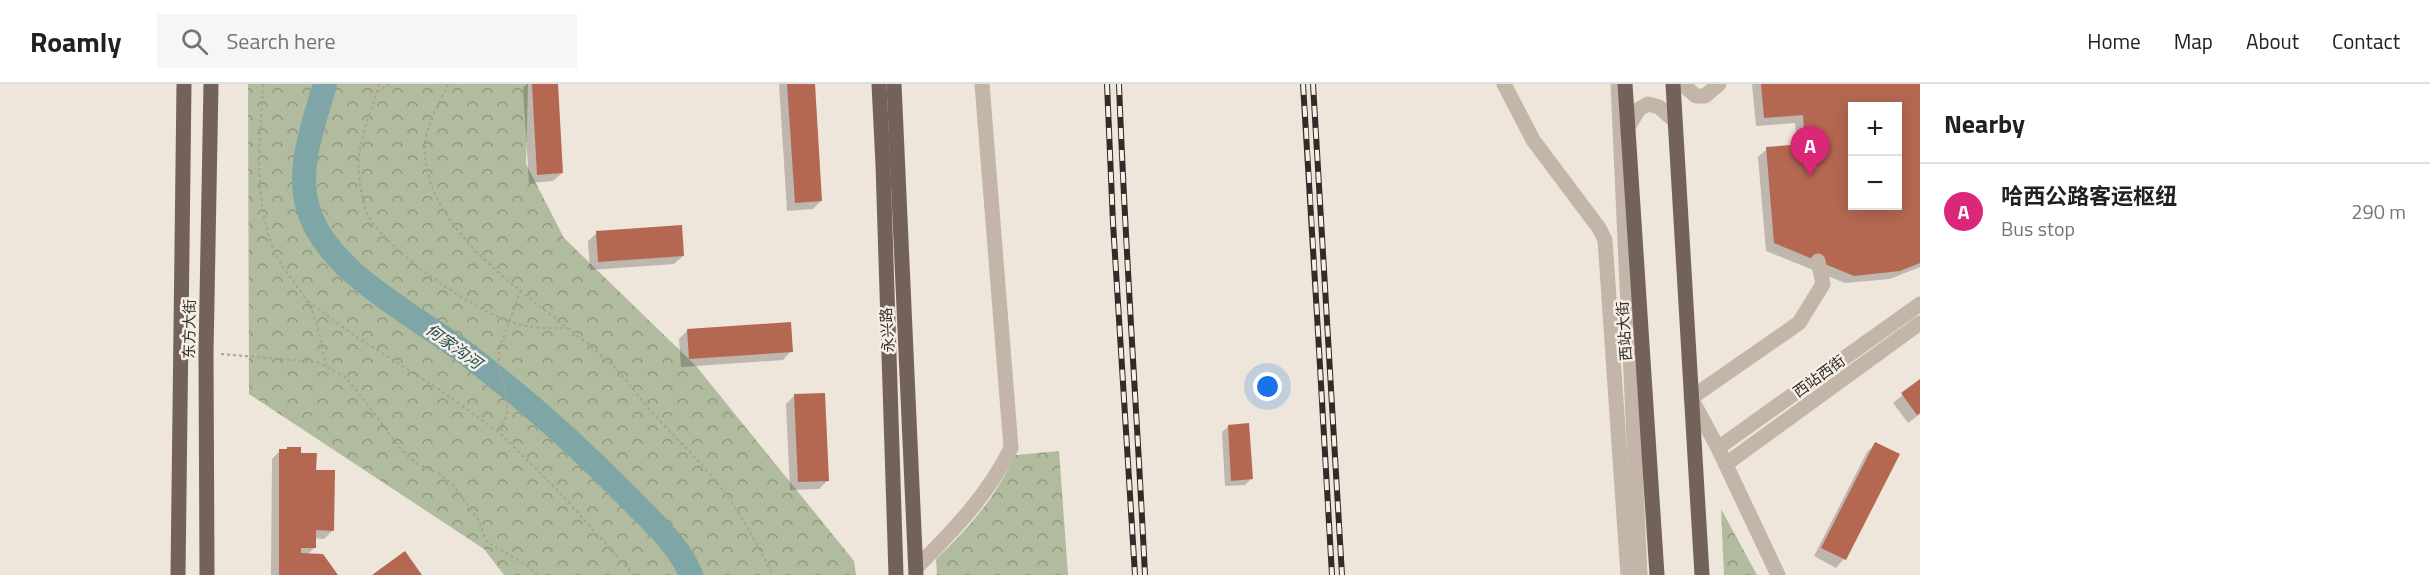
<!DOCTYPE html>
<meta charset="utf-8">
<style>
:root{--surface:#fff;--page:#f6f6f6;--text:#202124;--muted:#757577;--line:#e0e0e0;--accent:#db2777}
body{margin:0;font-family:"Titillium Web","Noto Sans SC",sans-serif;background:var(--page);color:var(--text)}
.controls{position:absolute;right:18px;top:18px;display:grid;overflow:hidden;border-radius:0px;box-shadow:0 3px 15px #0003}
.controls button{width:54px;height:54px;display:grid;place-items:center;padding:0;border:0;border-bottom:2px solid var(--line);background:var(--surface);color:var(--text);font:30px sans-serif}
.you{position:absolute;left:1268px;top:303px;width:21px;height:21px;margin:-15px;border:4px solid #fff;border-radius:50%;background:#1a73e8;box-shadow:0 0 0 9px #1a73e833}
.badge{display:grid;place-items:center;width:39px;height:39px;border-radius:50%;background:var(--accent);color:#fff;font-size:20px;font-weight:700}
.pin{position:absolute;translate:-50% -50px;filter:drop-shadow(0 2px 3px #0008)}
.pin::after{content:'';position:absolute;top:32px;width:21px;height:18px;background:inherit;clip-path:polygon(0 0,100% 0,50% 100%)}
.list{margin:0;padding:0;list-style:none}
h2{display:flex;justify-content:space-between;align-items:center;height:78px;margin:0;padding:0 24px;font-size:26px}
h2 small{font-size:20px;font-weight:400;color:var(--muted)}
.list li{display:grid;grid-template-columns:39px 1fr auto;gap:18px;align-items:center;box-sizing:border-box;height:96px;padding:0 24px;border-top:2px solid var(--line)}
.list b{display:block;font-size:22px;white-space:nowrap}
.list p{margin:0;font-size:20px;white-space:nowrap;color:var(--muted)}
.list em{font-size:20px;font-style:normal;color:var(--muted)}
.icon{flex:none;width:33px;height:33px;fill:none;stroke:currentColor;stroke-width:2;stroke-linecap:round;stroke-linejoin:round}
.map{position:relative;flex:none;width:1920px;height:491px;overflow:hidden}
header{display:flex;align-items:center;gap:36px;box-sizing:border-box;height:84px;padding:0 30px;background:var(--surface);border-bottom:2px solid var(--line)}
header strong{font-size:28px}
nav{display:flex;gap:33px;margin-inline-start:auto;font-size:21px}
.search{width:420px;height:54px;background:var(--page);display:flex;align-items:center;gap:15px;box-sizing:border-box;padding:0 21px;border-radius:0px;color:var(--muted);font-size:22px}
main{display:flex}
aside{flex:1;background:var(--surface)}
.map>svg:first-child{display:block}
.park{fill:url(#park-crowns)}
.shadow{fill:#0003;fill-rule:evenodd}
.lines{fill:none;stroke-linecap:round;stroke-linejoin:round}
.river{stroke:#7ea6a7;stroke-width:24}
.building{fill:#b56851;fill-rule:evenodd}
.path{stroke:#b09f93;stroke-width:2;stroke-dasharray:3 3;stroke-linecap:butt}
.minor{stroke:#c4b5a9;stroke-width:15}
.major{stroke:#72625a;stroke-width:15}
.rail-casing{stroke:#322b27;stroke-width:6}
.rail{stroke:#f6efe6;stroke-width:4;stroke-dasharray:11;stroke-linecap:butt}
.labels{text-anchor:middle;dominant-baseline:central;stroke-width:5;stroke-linejoin:round;paint-order:stroke}
.street-label{font-size:15px;fill:#322b27;stroke:#f6efe6}
.water-label{font-size:16px;font-style:italic;fill:#234c4e;stroke:#f6efe6}
</style>
<header>
<strong>Roamly</strong>
<div class="search"><svg class="icon" aria-label="search" viewBox="0 0 24 24"><circle cx="10" cy="10" r="6"/><path d="M15 15l6 6"/></svg>Search here</div>
<nav><a>Home</a><a>Map</a><a>About</a><a>Contact</a></nav>
</header>
<main>
<div class="map">
<svg width="1920" height="491" viewBox="0 0 1920 491">
<defs>
<pattern id="park-crowns" width="20" height="18" patternUnits="userSpaceOnUse" patternTransform="scale(1.5)"><rect width="20" height="18" fill="#b1bb9d"/><path d="M2 6a3 3 0 1 1 6 0M12 15a3 3 0 1 1 6 0" fill="none" stroke="#919880"/></pattern>
</defs>
<rect width="100%" height="100%" fill="#eee5db"/>
<g class="park">
<path d="M248,0H528L526,80L564,154L696,282L854,477L856,491H504L484,465L249,310Z"/>
<path d="M1059,367L1068,491H937L936,475C968,445 997,412 1015,371Z"/>
<path d="M1721,425L1757,491H1724Z"/>
</g>
<g class="shadow">
<path d="M527,0H556L562,89L553,97L529,99L523,4Z"/>
<path d="M779,0H814L821,117L813,125L787,127Z"/>
<path d="M1752,0H1920V183L1890,195L1845,199L1766,167L1758,73L1767,65L1797,62L1795,39L1756,42ZM1852,22H1898V122H1852Z"/>
<path d="M597,149L683,172L674,180L590,186L588,157Z"/>
<path d="M687,247L791,267L783,276L681,283L679,255Z"/>
<path d="M1920,297V330L1908,339L1893,319Z"/>
<path d="M794,312L828,396L819,405L790,406L786,320Z"/>
<path d="M1229,342L1252,394L1245,401L1225,402L1222,348Z"/>
<path d="M1875,360L1898,371L1844,475L1836,484L1814,472L1867,368Z"/>
<path d="M280,367L315,388L333,446L324,455L314,454V464L307,471L336,491H271L272,375Z"/>
</g>
<g class="lines">
<path class="river" d="M325,0C314,39 296,84 308,124C326,188 415,231 465,269C525,314 580,364 632,417C654,440 679,461 691,491"/>
</g>
<g class="building">
<path d="M532,0H558L563,89L537,91Z"/>
<path d="M787,0H815L822,117L795,119Z"/>
<path d="M1761,0H1920V179L1900,187L1854,192L1774,159L1766,63L1805,60L1803,31L1764,34ZM1852,22H1898V122H1852Z"/>
<path d="M682,141L684,172L598,178L596,147Z"/>
<path d="M791,238L793,268L689,275L687,245Z"/>
<path d="M1920,295V329L1917,331L1901,309Z"/>
<path d="M825,309L829,397L798,398L794,310Z"/>
<path d="M1249,339L1253,395L1231,397L1228,341Z"/>
<path d="M1875,358L1900,370L1846,476L1821,464Z"/>
<path d="M287,363H301V369H317L316,386H335L334,447L316,446V464H301V469L323,470L338,491H279V365H287Z"/>
<path d="M405,467L422,491H372Z"/>
</g>
<g class="lines">
<g class="path">
<path d="M263,0C260,54 253,112 273,164C280,182 294,197 305,214C318,234 321,261 327,283"/>
<path d="M379,0C373,23 362,47 359,71C357,85 361,107 364,121C373,160 472,224 508,237C528,244 546,245 567,244"/>
<path d="M448,0C433,34 418,51 428,90C448,170 557,228 614,283C627,296 637,311 649,325C674,353 703,379 725,409C744,434 758,463 773,491"/>
<path d="M377,8L390,0"/>
<path d="M521,206L499,266V281L507,316V330L500,349L563,412L634,491"/>
<path d="M308,217L355,252L437,304L500,349"/>
<path d="M221,270L317,278L345,293L362,313L402,367L417,380L440,390L455,403L479,437L486,457L529,483L537,491"/>
</g>
<g class="minor">
<path d="M1504,0L1533,56L1599,144L1605,156L1628,491"/>
<path d="M1618,0L1640,491"/>
<path d="M1682,0L1696,12H1705L1719,0"/>
<path d="M1628,43L1639,25L1648,20L1659,23L1675,37"/>
<path d="M1718,364L1920,220"/>
<path d="M1726,380L1920,239"/>
<path d="M916,484C953,447 988,411 1011,364L982,0"/>
<path d="M1778,491L1718,364L1691,314L1799,239L1823,200L1818,177"/>
</g>
<g class="major">
<path d="M879,0L883,81L896,491"/>
<path d="M894,0L916,491"/>
<path d="M1625,0L1657,491"/>
<path d="M1673,0L1702,491"/>
<path d="M178,491L184,0"/>
<path d="M207,491L206,269L211,0"/>
</g>
<g class="rail-casing">
<g id="rail">
<path d="M1107,0L1113,139L1135,491"/>
<path d="M1119,0C1125,164 1137,327 1145,491"/>
<path d="M1303,0C1314,164 1322,327 1332,491"/>
<path d="M1313,0L1342,491"/>
</g>
</g>
<use href="#rail" class="rail"/>
</g>
<g class="labels">
<g class="street-label">
<text transform="translate(189 245) rotate(-89)">东方大街</text>
<text transform="translate(887 246) rotate(-93)">永兴路</text>
<text transform="translate(1624 247) rotate(-94)">西站大街</text>
<text transform="translate(1819 292) rotate(-36)">西站西街</text>
</g>
<g class="water-label">
<text transform="translate(454 262) rotate(36)">何家沟河</text>
</g>
</g>
</svg>
<div class="controls">
<button>+</button>
<button>−</button>
</div>
<div class="you"></div>
<div class="pin badge" style="left:1810px;top:92px">A</div>
</div>
<aside>
<h2>Nearby<small></small></h2>
<ul class="list">
<li><span class="badge">A</span><div><b>哈西公路客运枢纽</b><p>Bus stop</p></div><em>290 m</em></li>
</ul>
</aside>
</main>
